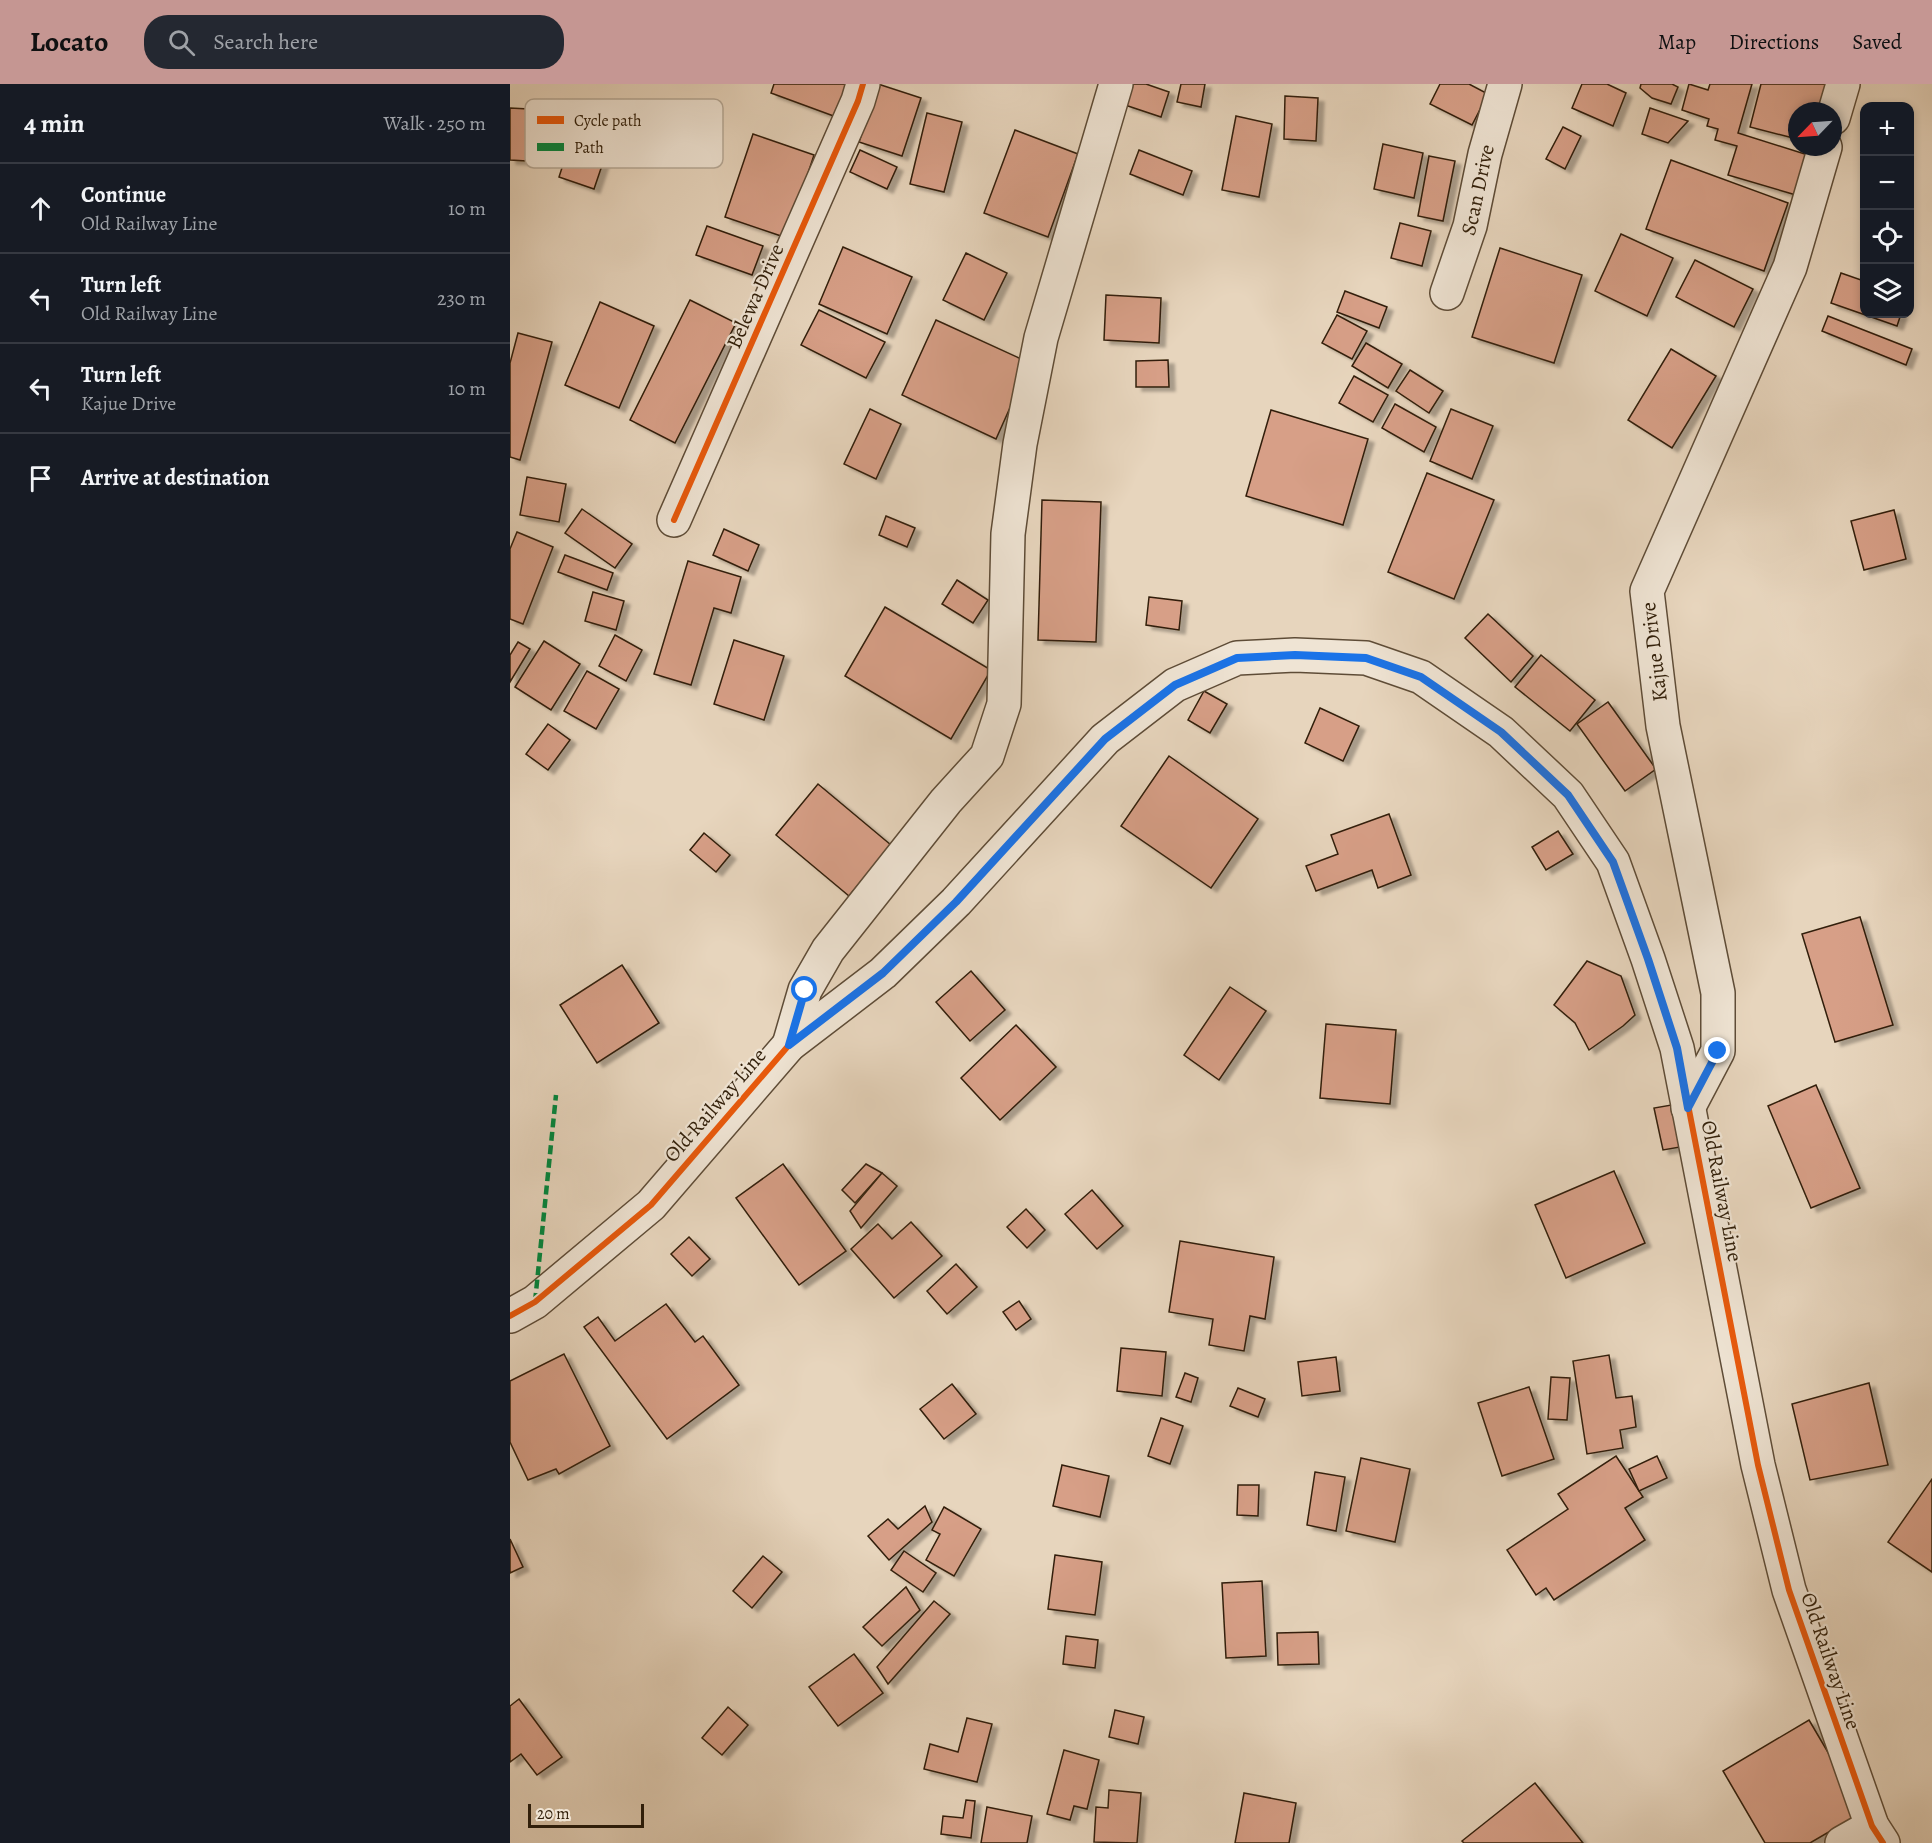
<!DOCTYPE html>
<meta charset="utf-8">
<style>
:root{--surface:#171b24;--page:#242831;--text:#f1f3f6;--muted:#9ea1a6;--line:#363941;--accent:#c59692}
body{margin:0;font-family:Alegreya,serif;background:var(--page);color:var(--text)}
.controls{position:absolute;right:18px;top:18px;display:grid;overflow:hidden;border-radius:12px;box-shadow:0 3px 9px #0003}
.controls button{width:54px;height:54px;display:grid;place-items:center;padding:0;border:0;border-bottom:2px solid var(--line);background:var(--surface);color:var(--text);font:30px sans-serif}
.compass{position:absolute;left:1278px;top:18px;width:54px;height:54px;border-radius:50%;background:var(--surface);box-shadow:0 3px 9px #0003;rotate:245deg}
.scale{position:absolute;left:18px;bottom:15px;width:116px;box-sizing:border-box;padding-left:6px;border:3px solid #311f0a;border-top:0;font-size:16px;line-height:21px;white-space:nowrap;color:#311f0a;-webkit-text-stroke:4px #efe4d4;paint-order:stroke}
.stop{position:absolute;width:18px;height:18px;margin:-14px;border:4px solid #1a73e8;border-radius:50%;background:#fff}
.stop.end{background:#1a73e8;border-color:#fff;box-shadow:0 2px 6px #0008}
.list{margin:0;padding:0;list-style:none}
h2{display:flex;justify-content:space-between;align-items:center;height:78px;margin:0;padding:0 24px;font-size:26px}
h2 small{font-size:20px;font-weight:400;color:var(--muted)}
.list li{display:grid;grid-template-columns:39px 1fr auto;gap:18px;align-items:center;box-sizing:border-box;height:90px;padding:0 24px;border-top:2px solid var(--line)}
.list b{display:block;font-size:22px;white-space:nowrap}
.list p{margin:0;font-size:20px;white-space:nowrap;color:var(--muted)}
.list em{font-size:20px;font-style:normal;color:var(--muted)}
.icon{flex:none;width:33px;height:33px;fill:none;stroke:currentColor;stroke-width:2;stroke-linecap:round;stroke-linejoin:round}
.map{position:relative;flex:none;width:1422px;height:1759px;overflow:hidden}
header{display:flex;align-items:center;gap:36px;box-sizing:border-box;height:84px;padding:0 30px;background:var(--accent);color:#111}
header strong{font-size:28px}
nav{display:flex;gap:33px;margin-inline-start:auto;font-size:21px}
.search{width:420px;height:54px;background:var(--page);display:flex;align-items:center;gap:15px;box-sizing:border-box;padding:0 21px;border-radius:24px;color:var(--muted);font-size:22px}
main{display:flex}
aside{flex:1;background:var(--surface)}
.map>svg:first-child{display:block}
.building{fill:#d79f87;stroke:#311f0a;stroke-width:1.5;filter:url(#shadow)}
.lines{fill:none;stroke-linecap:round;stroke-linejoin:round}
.minor-casing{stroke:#5e4c37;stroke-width:36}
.minor{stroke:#efe4d4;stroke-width:33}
.quiet{stroke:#00873e;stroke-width:4.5;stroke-dasharray:9 4.5;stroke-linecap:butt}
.cycleway-casing{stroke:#efe4d4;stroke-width:10}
.cycleway{stroke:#e8590c;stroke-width:6}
.route{stroke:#1a73e8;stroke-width:8}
.labels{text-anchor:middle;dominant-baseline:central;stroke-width:4.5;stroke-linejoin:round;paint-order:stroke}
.street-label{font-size:21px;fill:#311f0a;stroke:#efe4d4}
.key{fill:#efe4d4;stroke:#b6a997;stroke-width:1.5}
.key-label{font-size:16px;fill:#311f0a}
</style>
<header>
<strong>Locato</strong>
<div class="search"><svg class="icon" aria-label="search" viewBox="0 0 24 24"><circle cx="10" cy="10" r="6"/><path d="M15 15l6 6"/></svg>Search here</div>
<nav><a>Map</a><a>Directions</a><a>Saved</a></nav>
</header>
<main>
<aside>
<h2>4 min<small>Walk · 250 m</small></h2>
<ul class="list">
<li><svg class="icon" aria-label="ahead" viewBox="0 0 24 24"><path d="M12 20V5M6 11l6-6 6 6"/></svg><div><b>Continue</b><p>Old Railway Line</p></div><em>10 m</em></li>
<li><svg class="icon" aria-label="left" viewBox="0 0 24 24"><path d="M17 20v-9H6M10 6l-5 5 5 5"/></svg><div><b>Turn left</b><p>Old Railway Line</p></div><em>230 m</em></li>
<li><svg class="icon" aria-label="left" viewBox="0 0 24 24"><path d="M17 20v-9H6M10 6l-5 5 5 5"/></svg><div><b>Turn left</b><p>Kajue Drive</p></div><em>10 m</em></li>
<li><svg class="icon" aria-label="arrive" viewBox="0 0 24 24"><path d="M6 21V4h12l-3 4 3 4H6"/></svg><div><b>Arrive at destination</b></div></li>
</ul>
</aside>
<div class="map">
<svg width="1422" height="1759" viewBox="0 0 1422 1759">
<defs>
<filter id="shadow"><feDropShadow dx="6" dy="4" stdDeviation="1.5" flood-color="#0004"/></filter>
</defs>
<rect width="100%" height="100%" fill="#e7d5bd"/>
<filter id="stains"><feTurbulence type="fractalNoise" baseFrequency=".00333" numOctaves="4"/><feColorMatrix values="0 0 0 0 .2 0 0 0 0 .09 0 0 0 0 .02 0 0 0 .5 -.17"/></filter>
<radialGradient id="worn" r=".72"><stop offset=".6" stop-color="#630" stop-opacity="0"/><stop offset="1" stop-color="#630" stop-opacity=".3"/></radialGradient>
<g class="building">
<path d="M264,0H341L329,34L261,9Z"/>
<path d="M368,0L411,14L392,72L349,58Z"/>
<path d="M623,0H636L659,8L651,33L615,21Z"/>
<path d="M671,0H695L691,23L667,18Z"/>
<path d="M930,0H959L978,10L962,41L920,20Z"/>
<path d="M1072,0H1097L1116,9L1103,42L1062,24Z"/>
<path d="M1131,0H1162L1168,3L1161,20L1142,14L1130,4Z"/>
<path d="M1179,0L1198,6L1200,0H1242L1228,49L1298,71L1286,111L1218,91L1227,62L1205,56L1208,45L1197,42L1199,35L1172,26Z"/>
<path d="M1251,0H1319L1313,27H1287V55L1240,43Z"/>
<path d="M775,12L808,14L806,57L774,55Z"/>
<path d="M100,16L118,22L107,54L102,52L84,105L49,93L71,25L95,32Z"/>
<path d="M0,24L37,26L34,78L0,76Z"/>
<path d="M1140,24L1178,37L1158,59L1132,50Z"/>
<path d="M417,29L452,38L434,108L400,100Z"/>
<path d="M726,32L762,40L749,113L712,106Z"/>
<path d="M1053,43L1071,52L1055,85L1036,75Z"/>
<path d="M505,46L568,70L538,153L474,129Z"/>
<path d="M243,50L304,71L277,154L215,133Z"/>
<path d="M873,60L913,69L904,114L864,105Z"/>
<path d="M350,66L387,83L377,105L340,88Z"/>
<path d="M629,66L682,87L673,111L620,90Z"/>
<path d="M919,72L945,77L933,137L908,132Z"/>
<path d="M1161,76L1278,119L1254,187L1136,145Z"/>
<path d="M890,139L921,147L912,182L881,174Z"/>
<path d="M197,142L253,162L242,191L186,171Z"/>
<path d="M1111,150L1163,174L1137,232L1085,207Z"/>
<path d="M333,163L402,193L377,250L309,220Z"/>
<path d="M990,164L1072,191L1044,279L962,253Z"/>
<path d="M456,169L497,189L474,236L433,216Z"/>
<path d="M1185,176L1243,205L1224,243L1166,213Z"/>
<path d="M1331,189L1354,197V230H1391L1387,242L1321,219Z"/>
<path d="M835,207L877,223L869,244L827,228Z"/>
<path d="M596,211L651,214L649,259L594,256Z"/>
<path d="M180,216L226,239L165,359L120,336Z"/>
<path d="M90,218L144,242L109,324L55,301Z"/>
<path d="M309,226L375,258L356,294L291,261Z"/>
<path d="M827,231L857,247L842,275L812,259Z"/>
<path d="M1318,232L1402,265L1396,281L1312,247Z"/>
<path d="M426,236L520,279L486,355L392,311Z"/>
<path d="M8,249L42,258L10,376L0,373V279Z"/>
<path d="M856,259L892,280L878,304L842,282Z"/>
<path d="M1161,265L1206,292L1162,364L1118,336Z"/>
<path d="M658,276L659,303H626V277Z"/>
<path d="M900,286L933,307L919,329L886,307Z"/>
<path d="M844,292L878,311L863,338L829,319Z"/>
<path d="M885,320L926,343L914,368L872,344Z"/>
<path d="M360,325L391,340L366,395L334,380Z"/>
<path d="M941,325L983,342L962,395L920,377Z"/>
<path d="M761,326L858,355L833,441L736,412Z"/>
<path d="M917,389L984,416L944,515L878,488Z"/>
<path d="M17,393L56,400L49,438L10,431Z"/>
<path d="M532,416L591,418L586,558L528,556Z"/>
<path d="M72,425L122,460L105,484L55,449Z"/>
<path d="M1384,426L1396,475L1354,486L1341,437Z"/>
<path d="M376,432L405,444L397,463L369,451Z"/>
<path d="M214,445L249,461L238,487L203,471Z"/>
<path d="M7,448L43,463L13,540L0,535V465Z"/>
<path d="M55,471L103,489L97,506L48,488Z"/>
<path d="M178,477L231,493L221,529L204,524L181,601L144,590Z"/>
<path d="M447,496L478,516L463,539L432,520Z"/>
<path d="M83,508L114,517L106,546L75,537Z"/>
<path d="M639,513L672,517L669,546L636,541Z"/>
<path d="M375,523L481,586L441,655L335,592Z"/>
<path d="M978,530L1023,572L1001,598L955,554Z"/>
<path d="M105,551L132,566L116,597L89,582Z"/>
<path d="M224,556L274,572L254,636L204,620Z"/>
<path d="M34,557L70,580L41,626L5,603Z"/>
<path d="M8,558L20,565L0,598V571Z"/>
<path d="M1031,571L1085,616L1060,647L1005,603Z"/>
<path d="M77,587L109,605L86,645L54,627Z"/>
<path d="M694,607L717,620L700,649L678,636Z"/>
<path d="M1098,618L1146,685L1115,707L1067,640Z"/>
<path d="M810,624L849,642L833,677L795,659Z"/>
<path d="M38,640L60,656L38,686L16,670Z"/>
<path d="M659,672L748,735L701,804L611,742Z"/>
<path d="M308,700L381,761L339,812L266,751Z"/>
<path d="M879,730L901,791L868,804L862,786L806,807L796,782L828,770L821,751Z"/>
<path d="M1048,747L1063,770L1036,786L1022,763Z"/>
<path d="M194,749L220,771L206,788L180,766Z"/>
<path d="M1350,833L1383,941L1325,958L1292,850Z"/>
<path d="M1077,877L1111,892L1125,931L1113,942L1079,966L1065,939L1044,921Z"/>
<path d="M112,881L149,939L87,979L50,921Z"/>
<path d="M461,887L495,926L460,957L426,918Z"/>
<path d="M720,903L756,927L709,996L674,971Z"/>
<path d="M816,940L886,946L880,1020L810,1014Z"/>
<path d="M506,941L546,983L490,1036L451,994Z"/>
<path d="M1306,1001L1350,1104L1301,1124L1258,1022Z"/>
<path d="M1167,1020L1176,1062L1153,1066L1144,1024Z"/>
<path d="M273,1080L336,1167L289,1201L226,1114Z"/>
<path d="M356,1080L372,1089L345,1119L332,1106Z"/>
<path d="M1104,1087L1135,1159L1056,1194L1025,1121Z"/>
<path d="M372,1089L387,1102L351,1144L340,1127Z"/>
<path d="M582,1106L613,1142L587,1165L555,1130Z"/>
<path d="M516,1125L535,1146L517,1164L497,1143Z"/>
<path d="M401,1138L432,1172L384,1214L341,1165L368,1140L382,1155Z"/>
<path d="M179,1153L200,1175L182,1192L161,1170Z"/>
<path d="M670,1157L764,1173L755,1235L740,1232L734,1267L699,1261L703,1235L659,1228Z"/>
<path d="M446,1180L467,1203L437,1230L417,1207Z"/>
<path d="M509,1217L521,1235L506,1246L493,1228Z"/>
<path d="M156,1220L185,1258L193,1252L229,1301L157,1355L74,1243L88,1233L105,1257Z"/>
<path d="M611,1264L656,1268L652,1312L607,1307Z"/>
<path d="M54,1270L100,1362L49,1390L46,1385L18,1396L0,1358V1297Z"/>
<path d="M1099,1271L1106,1314L1122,1312L1126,1343L1110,1346L1113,1364L1077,1370L1063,1277Z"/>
<path d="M826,1273L830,1307L792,1312L788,1278Z"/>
<path d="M675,1289L688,1294L681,1318L666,1313Z"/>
<path d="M1041,1293L1060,1294L1057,1336L1038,1335Z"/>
<path d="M1359,1299L1378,1381L1300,1396L1282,1320Z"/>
<path d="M442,1300L466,1330L434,1355L410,1325Z"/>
<path d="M1019,1303L1044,1375L992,1392L968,1319Z"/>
<path d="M728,1304L755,1315L748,1333L720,1322Z"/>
<path d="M651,1334L673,1342L660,1380L638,1372Z"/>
<path d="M1106,1372L1133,1413L1115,1424L1135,1456L1044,1516L1036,1504L1026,1511L997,1466L1058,1425L1048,1410Z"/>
<path d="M1147,1372L1157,1394L1129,1407L1119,1385Z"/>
<path d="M851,1374L900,1385L885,1458L836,1447Z"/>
<path d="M552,1381L599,1392L590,1433L543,1422Z"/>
<path d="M805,1388L835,1393L826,1447L797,1441Z"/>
<path d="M1422,1395V1488L1378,1458Z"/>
<path d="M728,1401H749L748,1432L727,1431Z"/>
<path d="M415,1422L422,1438L379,1476L358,1452L378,1435L388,1445Z"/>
<path d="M434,1423L471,1445L444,1492L416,1476L430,1450L422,1446Z"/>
<path d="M0,1455L13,1483L0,1489Z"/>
<path d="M394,1467L426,1489L413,1508L381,1486Z"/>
<path d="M545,1471L592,1478L585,1531L538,1525Z"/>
<path d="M253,1472L272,1488L242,1524L223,1507Z"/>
<path d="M752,1497L756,1572L716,1574L712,1499Z"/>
<path d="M396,1503L410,1526L372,1562L353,1543Z"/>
<path d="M424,1517L440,1530L378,1600L367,1583Z"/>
<path d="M808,1548L809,1580L768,1581L767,1549Z"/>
<path d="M556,1552L588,1556L585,1584L553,1580Z"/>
<path d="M344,1570L373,1609L328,1642L299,1603Z"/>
<path d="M9,1615L52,1673L27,1691L11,1670L0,1678V1622Z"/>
<path d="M218,1623L238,1641L212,1671L192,1654Z"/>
<path d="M605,1626L634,1633L628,1660L599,1653Z"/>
<path d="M457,1634L482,1640L467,1698L414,1685L420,1660L448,1668Z"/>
<path d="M1299,1636L1353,1728L1300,1759H1255L1213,1687Z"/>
<path d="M554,1666L589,1676L577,1725L564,1722L560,1736L537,1730Z"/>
<path d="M1025,1699L1073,1759H954L952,1757Z"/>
<path d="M599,1706L631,1709L627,1759L584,1758L586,1723L598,1724Z"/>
<path d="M734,1709L786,1719L779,1759H725Z"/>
<path d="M456,1716L465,1717L461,1754L431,1750L433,1732L453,1734Z"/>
<path d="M477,1723L522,1732L517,1759H471Z"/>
</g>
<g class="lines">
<g class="minor-casing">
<g id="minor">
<path d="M1323,34L1333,0"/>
<path id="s1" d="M937,209L960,142L975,70L995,0"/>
<path d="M164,436L348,17L353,0"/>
<path d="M279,961L295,906L318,866L436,717L477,672L494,620L498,450L510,360L531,254L606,0"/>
<path d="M1178,1024L1208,967V909L1153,642L1137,507L1280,183L1315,63"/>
<path d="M0,1232L25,1218L141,1121L279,961L373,889L446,818L595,655L665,601L727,574L785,571L856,574L911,593L991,648L1058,711L1103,778L1138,875L1167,964L1248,1381L1279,1506L1362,1742L1373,1759"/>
<path d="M1332,1759L1362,1742"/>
</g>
</g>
<use href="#minor" class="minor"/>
<path class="quiet" d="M25,1218L46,1011"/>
<g class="cycleway-casing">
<g id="cycleway">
<path d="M164,436L348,17L353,0"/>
<path d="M0,1232L25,1218L141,1121L279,961L373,889L446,818L595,655L665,601L727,574L785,571L856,574L911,593L991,648L1058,711L1103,778L1138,875L1167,964L1248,1381L1279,1506L1362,1742L1373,1759"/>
</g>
</g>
<use href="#cycleway" class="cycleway"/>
</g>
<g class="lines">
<path class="route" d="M295,906L279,961L373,889L446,818L595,655L665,601L727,574L785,571L856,574L911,593L991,648L1058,711L1103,778L1138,875L1167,964L1178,1024L1208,967"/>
</g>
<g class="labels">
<g class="street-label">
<text stroke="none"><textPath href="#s1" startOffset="108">Scan Drive</textPath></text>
<text transform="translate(245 212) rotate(-66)">Belewa Drive</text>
<text transform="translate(1144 568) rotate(-97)">Kajue Drive</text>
<text transform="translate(205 1021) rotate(-49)">Old Railway Line</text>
<text transform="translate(1212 1107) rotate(79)">Old Railway Line</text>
<text transform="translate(1321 1577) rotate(71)">Old Railway Line</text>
</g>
</g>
<rect x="15" y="15" width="198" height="69" rx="9" class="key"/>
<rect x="27" y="32" width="27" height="8" fill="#e8590c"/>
<rect x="27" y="59" width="27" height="8" fill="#00873e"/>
<g class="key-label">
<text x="64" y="42">Cycle path</text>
<text x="64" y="69">Path</text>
</g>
<rect width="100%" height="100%" filter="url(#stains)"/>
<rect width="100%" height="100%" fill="url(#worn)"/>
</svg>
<div class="controls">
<button>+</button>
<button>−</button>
<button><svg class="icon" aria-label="locate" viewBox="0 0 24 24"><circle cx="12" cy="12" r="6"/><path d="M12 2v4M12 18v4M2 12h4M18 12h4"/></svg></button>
<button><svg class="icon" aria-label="layers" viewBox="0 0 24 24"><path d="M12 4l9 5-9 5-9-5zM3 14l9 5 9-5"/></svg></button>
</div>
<svg class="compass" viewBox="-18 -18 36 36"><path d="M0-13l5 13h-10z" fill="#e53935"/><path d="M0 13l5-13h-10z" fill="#9ea1a6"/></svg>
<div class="scale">20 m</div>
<div class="stop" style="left:295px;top:906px"></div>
<div class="stop end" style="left:1208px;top:967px"></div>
</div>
</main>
